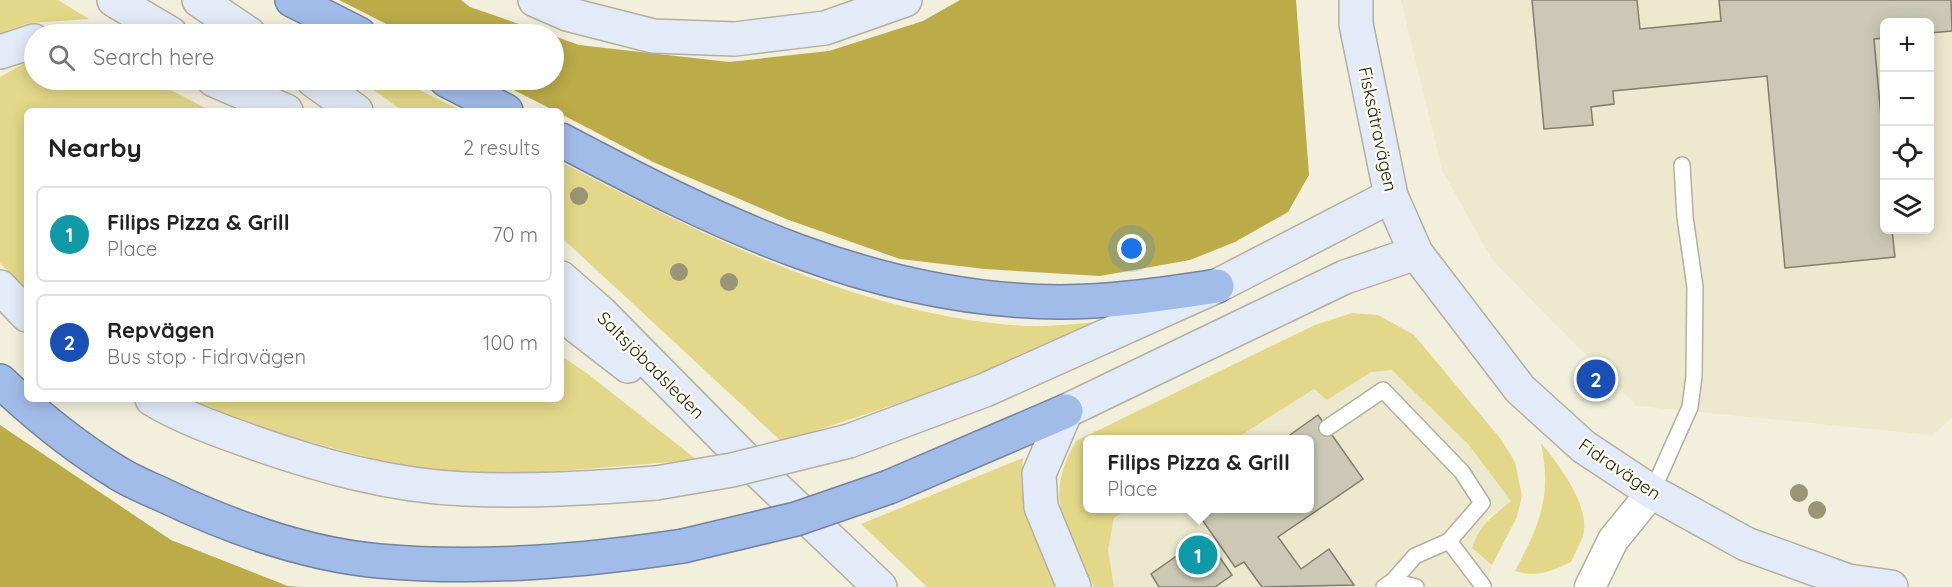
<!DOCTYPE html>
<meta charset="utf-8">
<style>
:root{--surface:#fff;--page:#f2f2f2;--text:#222;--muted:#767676;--line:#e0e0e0;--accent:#ea580c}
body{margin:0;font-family:Quicksand,sans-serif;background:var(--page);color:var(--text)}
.controls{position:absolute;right:18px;top:18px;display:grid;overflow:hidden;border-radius:9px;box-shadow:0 3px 15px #0003}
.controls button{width:54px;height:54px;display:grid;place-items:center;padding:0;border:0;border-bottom:2px solid var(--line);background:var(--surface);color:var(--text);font:30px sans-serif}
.you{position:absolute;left:1132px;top:249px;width:21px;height:21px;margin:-15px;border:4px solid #fff;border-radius:50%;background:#1a73e8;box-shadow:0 0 0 9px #1a73e833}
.badge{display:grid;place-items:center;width:39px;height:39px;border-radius:50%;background:var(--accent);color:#fff;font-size:20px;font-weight:700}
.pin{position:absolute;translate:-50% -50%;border:3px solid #fff;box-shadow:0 2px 6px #0006}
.popup{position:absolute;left:1083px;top:435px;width:231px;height:78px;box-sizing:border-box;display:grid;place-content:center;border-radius:9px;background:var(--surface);filter:drop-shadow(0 2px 4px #0005);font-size:20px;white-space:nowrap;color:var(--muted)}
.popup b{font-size:22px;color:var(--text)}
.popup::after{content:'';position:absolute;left:50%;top:100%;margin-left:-12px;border:12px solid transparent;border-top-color:var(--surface)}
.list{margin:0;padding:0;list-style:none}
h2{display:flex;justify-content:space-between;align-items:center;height:78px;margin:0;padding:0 24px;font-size:26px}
h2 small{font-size:20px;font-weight:400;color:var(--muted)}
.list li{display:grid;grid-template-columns:39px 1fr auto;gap:18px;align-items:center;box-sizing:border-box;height:96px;margin:0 12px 12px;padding:0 12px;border:2px solid var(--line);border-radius:9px}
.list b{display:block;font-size:22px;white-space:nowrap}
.list p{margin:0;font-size:20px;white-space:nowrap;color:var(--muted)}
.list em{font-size:20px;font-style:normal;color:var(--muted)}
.icon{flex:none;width:33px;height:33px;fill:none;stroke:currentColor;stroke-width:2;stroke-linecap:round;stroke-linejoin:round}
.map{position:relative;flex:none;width:1952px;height:587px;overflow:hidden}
.search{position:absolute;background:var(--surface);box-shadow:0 3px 15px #0003;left:24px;top:24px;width:540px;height:66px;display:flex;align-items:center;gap:15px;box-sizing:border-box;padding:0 21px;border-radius:33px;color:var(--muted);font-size:22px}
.panel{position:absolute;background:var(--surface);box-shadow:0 3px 15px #0003;left:24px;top:108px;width:540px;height:294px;border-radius:9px}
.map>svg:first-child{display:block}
.built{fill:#ece9ce;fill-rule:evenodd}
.green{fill:#e3d789}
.forest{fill:#bbac49}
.building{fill:#cbc9b6;stroke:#807e6d;stroke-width:1.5}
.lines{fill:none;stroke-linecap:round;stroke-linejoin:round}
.lane-casing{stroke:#b3b09e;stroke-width:18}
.street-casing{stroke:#b3b09e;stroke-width:33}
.secondary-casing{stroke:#b3b09e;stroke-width:36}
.highway-casing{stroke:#73839e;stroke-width:36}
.lane{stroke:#fff;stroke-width:15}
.street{stroke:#fff;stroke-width:30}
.secondary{stroke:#e3ebf8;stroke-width:33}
.highway{stroke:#a2bce9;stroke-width:33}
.secondary-bridge-casing{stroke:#b3b09e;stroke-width:36;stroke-linecap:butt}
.highway-bridge-casing{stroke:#73839e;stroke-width:36;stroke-linecap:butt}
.secondary-bridge{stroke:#e3ebf8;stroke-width:33}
.highway-bridge{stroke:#a2bce9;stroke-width:33}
.tree{fill:#9b9577}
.labels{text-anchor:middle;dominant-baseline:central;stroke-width:4.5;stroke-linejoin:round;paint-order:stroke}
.street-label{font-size:18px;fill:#1b1a14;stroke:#fffded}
</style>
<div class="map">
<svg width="1952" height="587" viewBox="0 0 1952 587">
<rect width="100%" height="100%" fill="#f2efdd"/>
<g class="built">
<path d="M1401,0H1952V417L1933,435L1637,406L1493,261L1442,170ZM1884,22H1930V230H1884Z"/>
<path d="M1392,370L1468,444L1511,501L1488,517L1485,559L1492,565L1486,587H1114L1108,550L1114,518L1128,509L1309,508V440L1235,439L1314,389L1327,400L1371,372Z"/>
</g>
<g class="green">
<path d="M0,0H58L89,19L29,23L0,33Z"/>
<path d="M32,59H34V80H152L211,111H27V292L0,263V77Z"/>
<path d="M360,80H399L462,111H403Z"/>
<path d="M561,162C705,236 863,317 1027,326C1054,327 1082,323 1109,321L923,395L782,442L561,237Z"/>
<path d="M1352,313L1378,315L1414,335L1500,438L1515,462L1522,496L1517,517L1492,565L1472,548C1479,525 1494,515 1511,501L1468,444L1392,370L1371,372L1327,400L1314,389L1235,439L1087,440V508L1128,509L1114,518L1108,550L1114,587H1094C1068,532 1041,500 1076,441L1315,325Z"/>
<path d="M561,356L588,374L697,460L497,476L397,465L269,431L188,399H561Z"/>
<path d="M1541,443C1559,465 1591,506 1583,536C1580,544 1575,553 1571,562C1552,571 1537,578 1515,571C1540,524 1552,497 1541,443Z"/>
<path d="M1023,458L1021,482L1026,499L1060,587H927L861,524Z"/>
</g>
<g class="forest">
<path d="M339,0H461L470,7L548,34H406Z"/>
<path d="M960,0H1296L1309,175L1288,212L1235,242L1190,260L1100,276L985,269L900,259L786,219L653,162L561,114V111H555L494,80H554V36L579,45L729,62L829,51L923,21Z"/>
<path d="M0,425L171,540L288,586L300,587H0Z"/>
</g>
<g class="building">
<path d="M1532,0H1637L1640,29L1721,21L1719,0H1951L1952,31L1930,33V22H1884V38L1874,39L1884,150V230H1892L1895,257L1785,268L1767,76L1613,91L1614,104L1591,107L1593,125L1544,129Z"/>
<path d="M1318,415L1363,479L1278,537L1301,569L1329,549L1354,585L1262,587L1244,562L1235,567L1194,508H1309V440H1283Z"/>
<path d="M1205,536L1232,575L1215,587H1159L1151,574Z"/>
</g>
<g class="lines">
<g class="lane-casing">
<g id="lane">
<path d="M1327,428L1383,390L1462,472L1482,503L1449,541L1483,586"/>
<path d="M1652,492L1690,407L1694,376L1695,287L1685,217L1682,165"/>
<path d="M1393,581L1415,556L1449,541"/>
<path d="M1384,587L1393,581L1416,587"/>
</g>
</g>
<g class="street-casing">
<path id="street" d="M1590,587L1613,540L1652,492"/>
</g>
<g class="secondary-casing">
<g id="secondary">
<path d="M114,0L171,34"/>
<path d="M199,0L249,34"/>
<path d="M535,0L567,14L653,36L735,39L825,28L905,0"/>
<path d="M1356,0V24L1391,196L1416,253L1520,389L1584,447L1652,492L1746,544L1848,581L1891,587"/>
<path d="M0,52L34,41"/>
<path d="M214,80L286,111"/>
<path d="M313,80L356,111"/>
<path d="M561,278L601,313L740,454L880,587"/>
<path d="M0,287L27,315"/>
<path d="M561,314L628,366"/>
<path d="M152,399C184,418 218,430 252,442C320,466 392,486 465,489C529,492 592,488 656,483"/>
<path d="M849,441L985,390L1217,286L1391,196"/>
<path d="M1074,587L1041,507L1039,474L1066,411L1345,277L1416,253"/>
</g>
</g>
<g class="highway-casing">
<g id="highway">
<path d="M292,0L359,34"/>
<path d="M446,80L506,111"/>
<path d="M561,140C720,224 875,301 1060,302C1113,302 1165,294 1217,286"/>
<path d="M0,381C36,415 75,447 118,473C132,482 148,488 163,495C230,527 304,554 379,561C481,570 583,561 683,546"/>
<path d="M889,487L1066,411"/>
</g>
</g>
<use href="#lane" class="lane"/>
<use href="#street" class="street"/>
<use href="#secondary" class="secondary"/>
<use href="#highway" class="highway"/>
<g class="secondary-bridge-casing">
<path id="secondary-bridge" d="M656,483L732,470L849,441"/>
</g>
<g class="highway-bridge-casing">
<path id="highway-bridge" d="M683,546L796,519L889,487"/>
</g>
<use href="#secondary-bridge" class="secondary-bridge"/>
<use href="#highway-bridge" class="highway-bridge"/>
</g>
<g class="tree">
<circle cx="579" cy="196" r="9"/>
<circle cx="679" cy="272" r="9"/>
<circle cx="729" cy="282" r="9"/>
<circle cx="1799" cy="493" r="9"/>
<circle cx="1817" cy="510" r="9"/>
</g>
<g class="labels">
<g class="street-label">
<text transform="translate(1378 129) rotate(78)">Fisksätravägen</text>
<text transform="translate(651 365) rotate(45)">Saltsjöbadsleden</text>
<text transform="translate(1620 469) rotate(34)">Fidravägen</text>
</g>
</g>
</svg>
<div class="controls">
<button>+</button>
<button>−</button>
<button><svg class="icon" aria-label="locate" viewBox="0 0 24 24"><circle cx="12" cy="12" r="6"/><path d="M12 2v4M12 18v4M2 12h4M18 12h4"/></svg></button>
<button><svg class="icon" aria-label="layers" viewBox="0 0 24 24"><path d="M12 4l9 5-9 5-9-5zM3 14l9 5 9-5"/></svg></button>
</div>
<div class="you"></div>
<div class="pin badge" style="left:1198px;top:555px;background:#0f9aa8">1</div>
<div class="popup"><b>Filips Pizza &amp; Grill</b>Place</div>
<div class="pin badge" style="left:1596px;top:379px;background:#1a4fb4">2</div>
<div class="search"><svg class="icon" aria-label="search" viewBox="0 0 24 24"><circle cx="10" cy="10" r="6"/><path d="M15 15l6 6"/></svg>Search here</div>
<section class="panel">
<h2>Nearby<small>2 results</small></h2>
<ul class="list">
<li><span class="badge" style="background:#0f9aa8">1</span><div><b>Filips Pizza &amp; Grill</b><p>Place</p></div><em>70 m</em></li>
<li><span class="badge" style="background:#1a4fb4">2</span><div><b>Repvägen</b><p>Bus stop · Fidravägen</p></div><em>100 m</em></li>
</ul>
</section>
</div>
